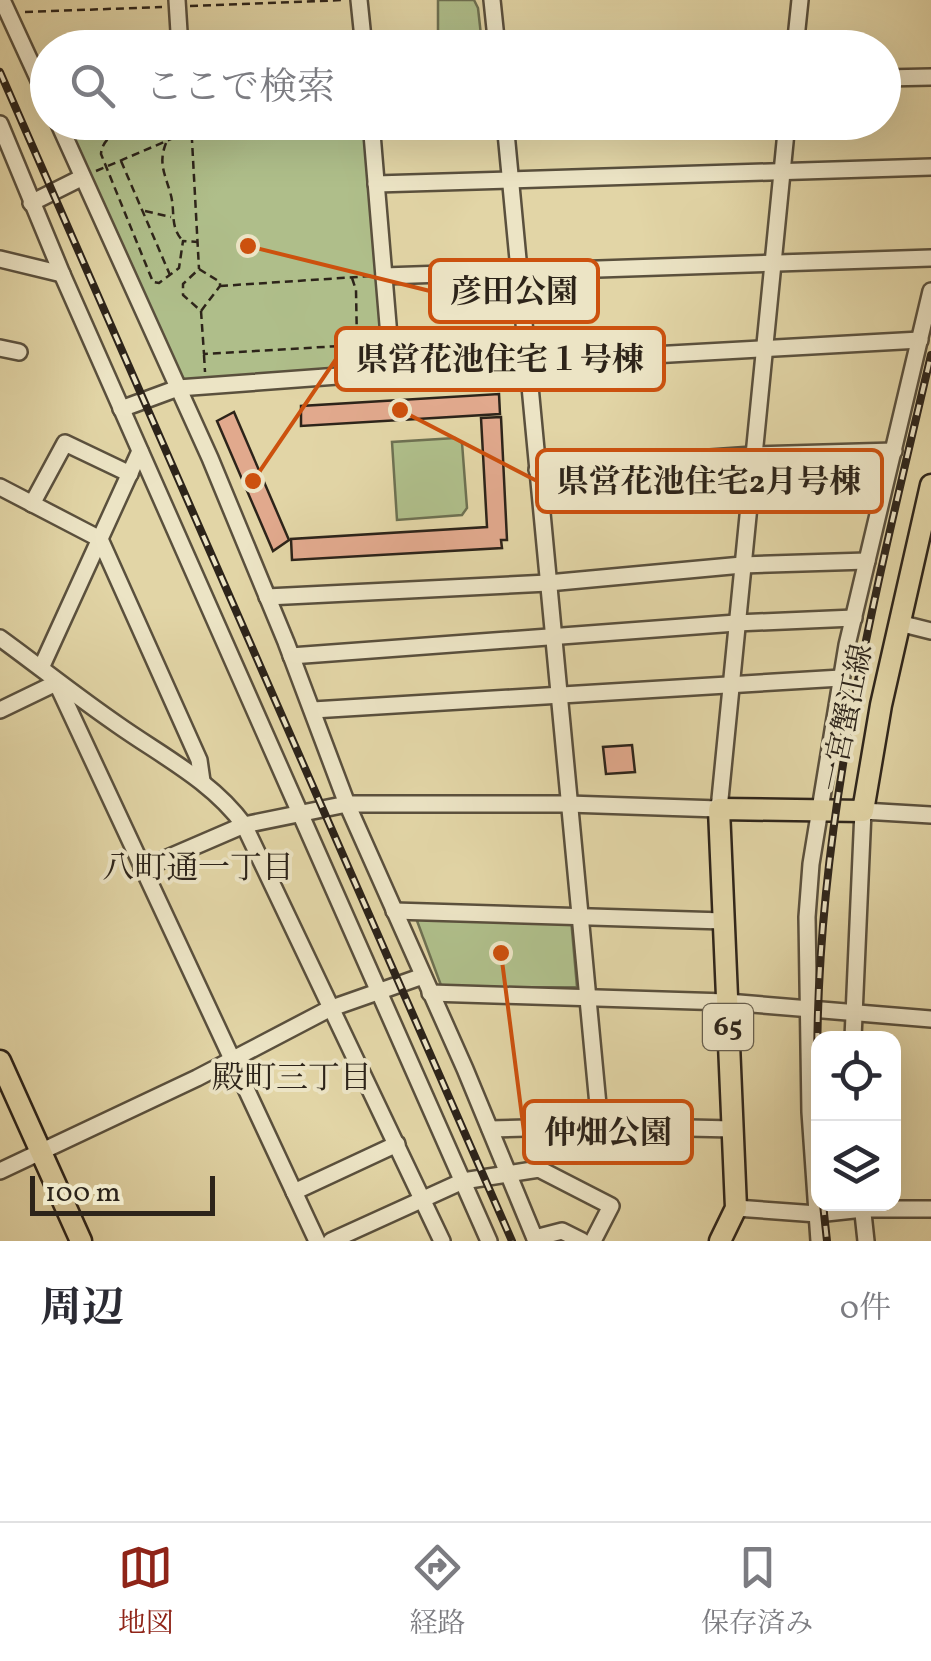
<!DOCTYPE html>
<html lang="ja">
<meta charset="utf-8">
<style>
:root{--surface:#fff;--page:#f7f7f7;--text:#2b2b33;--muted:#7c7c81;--line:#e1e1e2;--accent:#8f2418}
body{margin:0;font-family:Vollkorn,"Noto Serif JP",serif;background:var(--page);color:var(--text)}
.controls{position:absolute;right:30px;bottom:30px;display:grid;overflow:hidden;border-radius:20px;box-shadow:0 10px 40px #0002}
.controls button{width:90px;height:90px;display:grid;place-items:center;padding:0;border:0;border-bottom:2px solid var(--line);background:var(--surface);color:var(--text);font:50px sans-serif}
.scale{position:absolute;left:30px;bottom:25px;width:185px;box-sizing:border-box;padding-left:10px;border:5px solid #2d241a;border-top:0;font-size:28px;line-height:35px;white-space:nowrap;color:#2d241a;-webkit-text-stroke:8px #ece4c5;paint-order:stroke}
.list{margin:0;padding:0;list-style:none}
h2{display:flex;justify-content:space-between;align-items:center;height:130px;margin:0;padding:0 40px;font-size:42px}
h2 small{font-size:32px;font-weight:400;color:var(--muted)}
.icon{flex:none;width:55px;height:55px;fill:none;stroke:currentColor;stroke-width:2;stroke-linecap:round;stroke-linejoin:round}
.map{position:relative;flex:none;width:931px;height:1241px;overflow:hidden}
.search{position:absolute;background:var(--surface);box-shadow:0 10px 40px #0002;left:30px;right:30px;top:30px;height:110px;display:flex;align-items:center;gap:25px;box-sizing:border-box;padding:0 35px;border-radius:55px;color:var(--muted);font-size:38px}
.sheet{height:280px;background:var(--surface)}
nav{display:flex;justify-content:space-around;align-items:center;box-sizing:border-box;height:140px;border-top:2px solid var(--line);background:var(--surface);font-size:28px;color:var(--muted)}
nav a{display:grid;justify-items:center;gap:5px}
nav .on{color:var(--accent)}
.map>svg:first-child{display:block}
.green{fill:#afbe8a;stroke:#6e7152;stroke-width:2.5}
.building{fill:#e1a98d;stroke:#2d241a;stroke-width:2.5}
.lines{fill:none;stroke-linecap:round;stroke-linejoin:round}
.minor-casing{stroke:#5a503d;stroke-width:20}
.major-casing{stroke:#2d241a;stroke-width:25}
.path{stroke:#2d241a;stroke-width:2.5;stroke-dasharray:8 5;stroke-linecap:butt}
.minor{stroke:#ece4c5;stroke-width:15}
.major{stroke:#e2d5a6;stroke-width:20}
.rail-casing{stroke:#2d241a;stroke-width:8}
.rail{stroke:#ece4c5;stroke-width:4;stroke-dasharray:11;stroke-linecap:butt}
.labels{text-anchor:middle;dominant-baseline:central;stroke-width:8;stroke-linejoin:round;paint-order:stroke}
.shield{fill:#ece4c5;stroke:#665e4d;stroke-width:2.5}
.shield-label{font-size:28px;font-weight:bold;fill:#2d241a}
.street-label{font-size:30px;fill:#2d241a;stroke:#ece4c5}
.neighbourhood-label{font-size:32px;fill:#2d241a;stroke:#ece4c5}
.leader{fill:none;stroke:#cc510e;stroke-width:4}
.callout-dot{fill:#cc510e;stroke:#ece4c5;stroke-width:4}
.callout{fill:#ece4c5;stroke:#cc510e;stroke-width:4}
.callout-label{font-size:32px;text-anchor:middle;font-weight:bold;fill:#2d241a}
</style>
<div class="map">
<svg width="931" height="1241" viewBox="0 0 931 1241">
<rect width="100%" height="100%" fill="#e2d5a6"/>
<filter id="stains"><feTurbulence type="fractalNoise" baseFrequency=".002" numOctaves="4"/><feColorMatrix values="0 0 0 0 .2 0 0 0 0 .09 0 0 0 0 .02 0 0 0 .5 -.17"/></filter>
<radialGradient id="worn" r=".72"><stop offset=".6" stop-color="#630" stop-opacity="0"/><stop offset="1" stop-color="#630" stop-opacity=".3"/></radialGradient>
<g class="green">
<path d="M438,0H474L478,8L482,44L438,45Z"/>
<path d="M61,123H374L390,370L182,384Z"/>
<path d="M455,438L462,443L467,508L462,515L397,520L392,442Z"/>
<path d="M413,910L571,919L577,987L442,988Z"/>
</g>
<g class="building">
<path d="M499,394L500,414L301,426V406Z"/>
<path d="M234,412L289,540L273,551L217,421Z"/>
<path d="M501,417L507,540H501L502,548L292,560L291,539L487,527L481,418Z"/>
<path d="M632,745L635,772L606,774L603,747Z"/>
</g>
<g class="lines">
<g class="minor-casing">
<g id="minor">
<path d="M2,0L48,100"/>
<path d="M177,0L180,48"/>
<path d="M359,0L364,48"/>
<path d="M492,0L497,48"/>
<path d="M795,48L800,0"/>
<path d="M884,78L931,77"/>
<path d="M58,122L210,458L286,642L347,804L465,1069L536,1241"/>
<path d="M371,122L392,372"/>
<path d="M505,122L600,1126"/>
<path d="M0,124L62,274L489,1241"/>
<path d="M376,184L931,167"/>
<path d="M31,203L81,178"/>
<path d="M0,259L62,274"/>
<path d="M384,276L931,258"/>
<path d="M0,348L19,352"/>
<path d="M121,409L178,388L527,362L920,340"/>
<path d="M537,470L753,455L894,451"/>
<path d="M0,487L100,539L199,760L202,781"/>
<path d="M32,504L65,443L130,474"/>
<path d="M267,597L548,583L742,565L867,561"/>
<path d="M899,623L931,631"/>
<path d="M0,638C40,667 77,697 118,725C162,756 212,781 244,825L442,1241"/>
<path d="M291,656L736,623L854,618"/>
<path d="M41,668L140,451"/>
<path d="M58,686L317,1241"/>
<path d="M0,710L56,683"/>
<path d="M313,710L841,678"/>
<path d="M142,869L244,825L347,804H568L719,809L787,122"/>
<path d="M394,911L724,921"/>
<path d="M430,993L727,1002L931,1019"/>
<path d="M853,1038L863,811L931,815"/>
<path d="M490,1129L600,1126L733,1129"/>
<path d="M0,1171L197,1078L329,1009L423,976"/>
<path d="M294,1192L397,1144"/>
<path d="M862,1204L866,1241"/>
<path d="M736,1208L817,1214L863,1209H931"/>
<path d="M535,1238L562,1231L582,1241"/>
<path d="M331,1241L463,1181L539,1169L611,1206L593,1241"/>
<path d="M819,1241L810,1112L807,917L811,864L847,645L931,291"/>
</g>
</g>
<g class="major-casing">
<g id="major">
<path d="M0,1061L81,1241"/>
<path d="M720,1241L736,1208L719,809L863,811L881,705L931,485"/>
</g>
</g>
<g class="path">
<path d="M190,6L344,0"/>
<path d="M25,12L162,7"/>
<path d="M191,122L199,269"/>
<path d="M181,134C161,121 103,123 101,154L153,282L159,283L179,268L183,241L198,242"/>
<path d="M166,143C158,163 165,174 170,192C176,210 169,225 182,240"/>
<path d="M121,161L170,275"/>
<path d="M96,171L190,131"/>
<path d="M145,211L171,217"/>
<path d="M199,269L220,282V286L201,311L183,295V284Z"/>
<path d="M352,278L356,290L357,344"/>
<path d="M220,286L372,276"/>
<path d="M201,311L204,354L357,345L371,361"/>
<path d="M204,355L205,372"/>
</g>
<use href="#minor" class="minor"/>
<use href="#major" class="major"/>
<g class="rail-casing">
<g id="rail">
<path d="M0,72L512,1241"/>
<path d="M818,1110C809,849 872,607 931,355"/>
<path d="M823,1204L827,1241"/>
</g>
</g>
<use href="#rail" class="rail"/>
</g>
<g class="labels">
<rect class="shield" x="703" y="1004" width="50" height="46" rx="8"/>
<g class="shield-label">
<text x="728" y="1027">65</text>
</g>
<g class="street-label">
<text transform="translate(848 718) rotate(-78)">一宮蟹江線</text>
</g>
<g class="neighbourhood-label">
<text x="198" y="870">八町通一丁目</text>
<text x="292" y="1080">殿町三丁目</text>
</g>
</g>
<path class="leader" d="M248 246L430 291M253 481L336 359M400 410L537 481M501 953L524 1132"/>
<g class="callout-dot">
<circle cx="248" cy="246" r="10"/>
<circle cx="253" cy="481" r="10"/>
<circle cx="400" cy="410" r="10"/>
<circle cx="501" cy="953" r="10"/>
</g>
<g class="callout">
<rect x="430" y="260" width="168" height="62" rx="10"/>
<rect x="336" y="328" width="328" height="62" rx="10"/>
<rect x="537" y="450" width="345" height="62" rx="10"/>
<rect x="524" y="1101" width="168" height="62" rx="10"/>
</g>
<g class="callout-label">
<text x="514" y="302">彦田公園</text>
<text x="500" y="370">県営花池住宅１号棟</text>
<text x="709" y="492">県営花池住宅2月号棟</text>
<text x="608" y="1143">仲畑公園</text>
</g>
<rect width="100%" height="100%" filter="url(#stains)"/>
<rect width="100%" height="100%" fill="url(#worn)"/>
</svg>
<div class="controls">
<button><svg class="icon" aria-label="locate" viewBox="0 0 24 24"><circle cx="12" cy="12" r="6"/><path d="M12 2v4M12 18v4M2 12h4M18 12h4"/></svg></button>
<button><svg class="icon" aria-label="layers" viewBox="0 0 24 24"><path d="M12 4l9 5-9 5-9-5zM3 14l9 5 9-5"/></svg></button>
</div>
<div class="scale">100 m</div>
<div class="search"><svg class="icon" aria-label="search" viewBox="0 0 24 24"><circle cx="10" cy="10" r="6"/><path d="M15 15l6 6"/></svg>ここで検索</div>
</div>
<section class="sheet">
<h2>周辺<small>0件</small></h2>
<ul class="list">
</ul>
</section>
<nav>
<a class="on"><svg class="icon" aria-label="map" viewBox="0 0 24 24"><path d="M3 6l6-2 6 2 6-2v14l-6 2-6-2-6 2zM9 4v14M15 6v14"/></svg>地図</a>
<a><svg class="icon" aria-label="directions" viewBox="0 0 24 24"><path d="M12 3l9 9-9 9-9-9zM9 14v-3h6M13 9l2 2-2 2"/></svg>経路</a>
<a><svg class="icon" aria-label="saved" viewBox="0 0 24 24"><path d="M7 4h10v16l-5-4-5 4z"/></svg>保存済み</a>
</nav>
